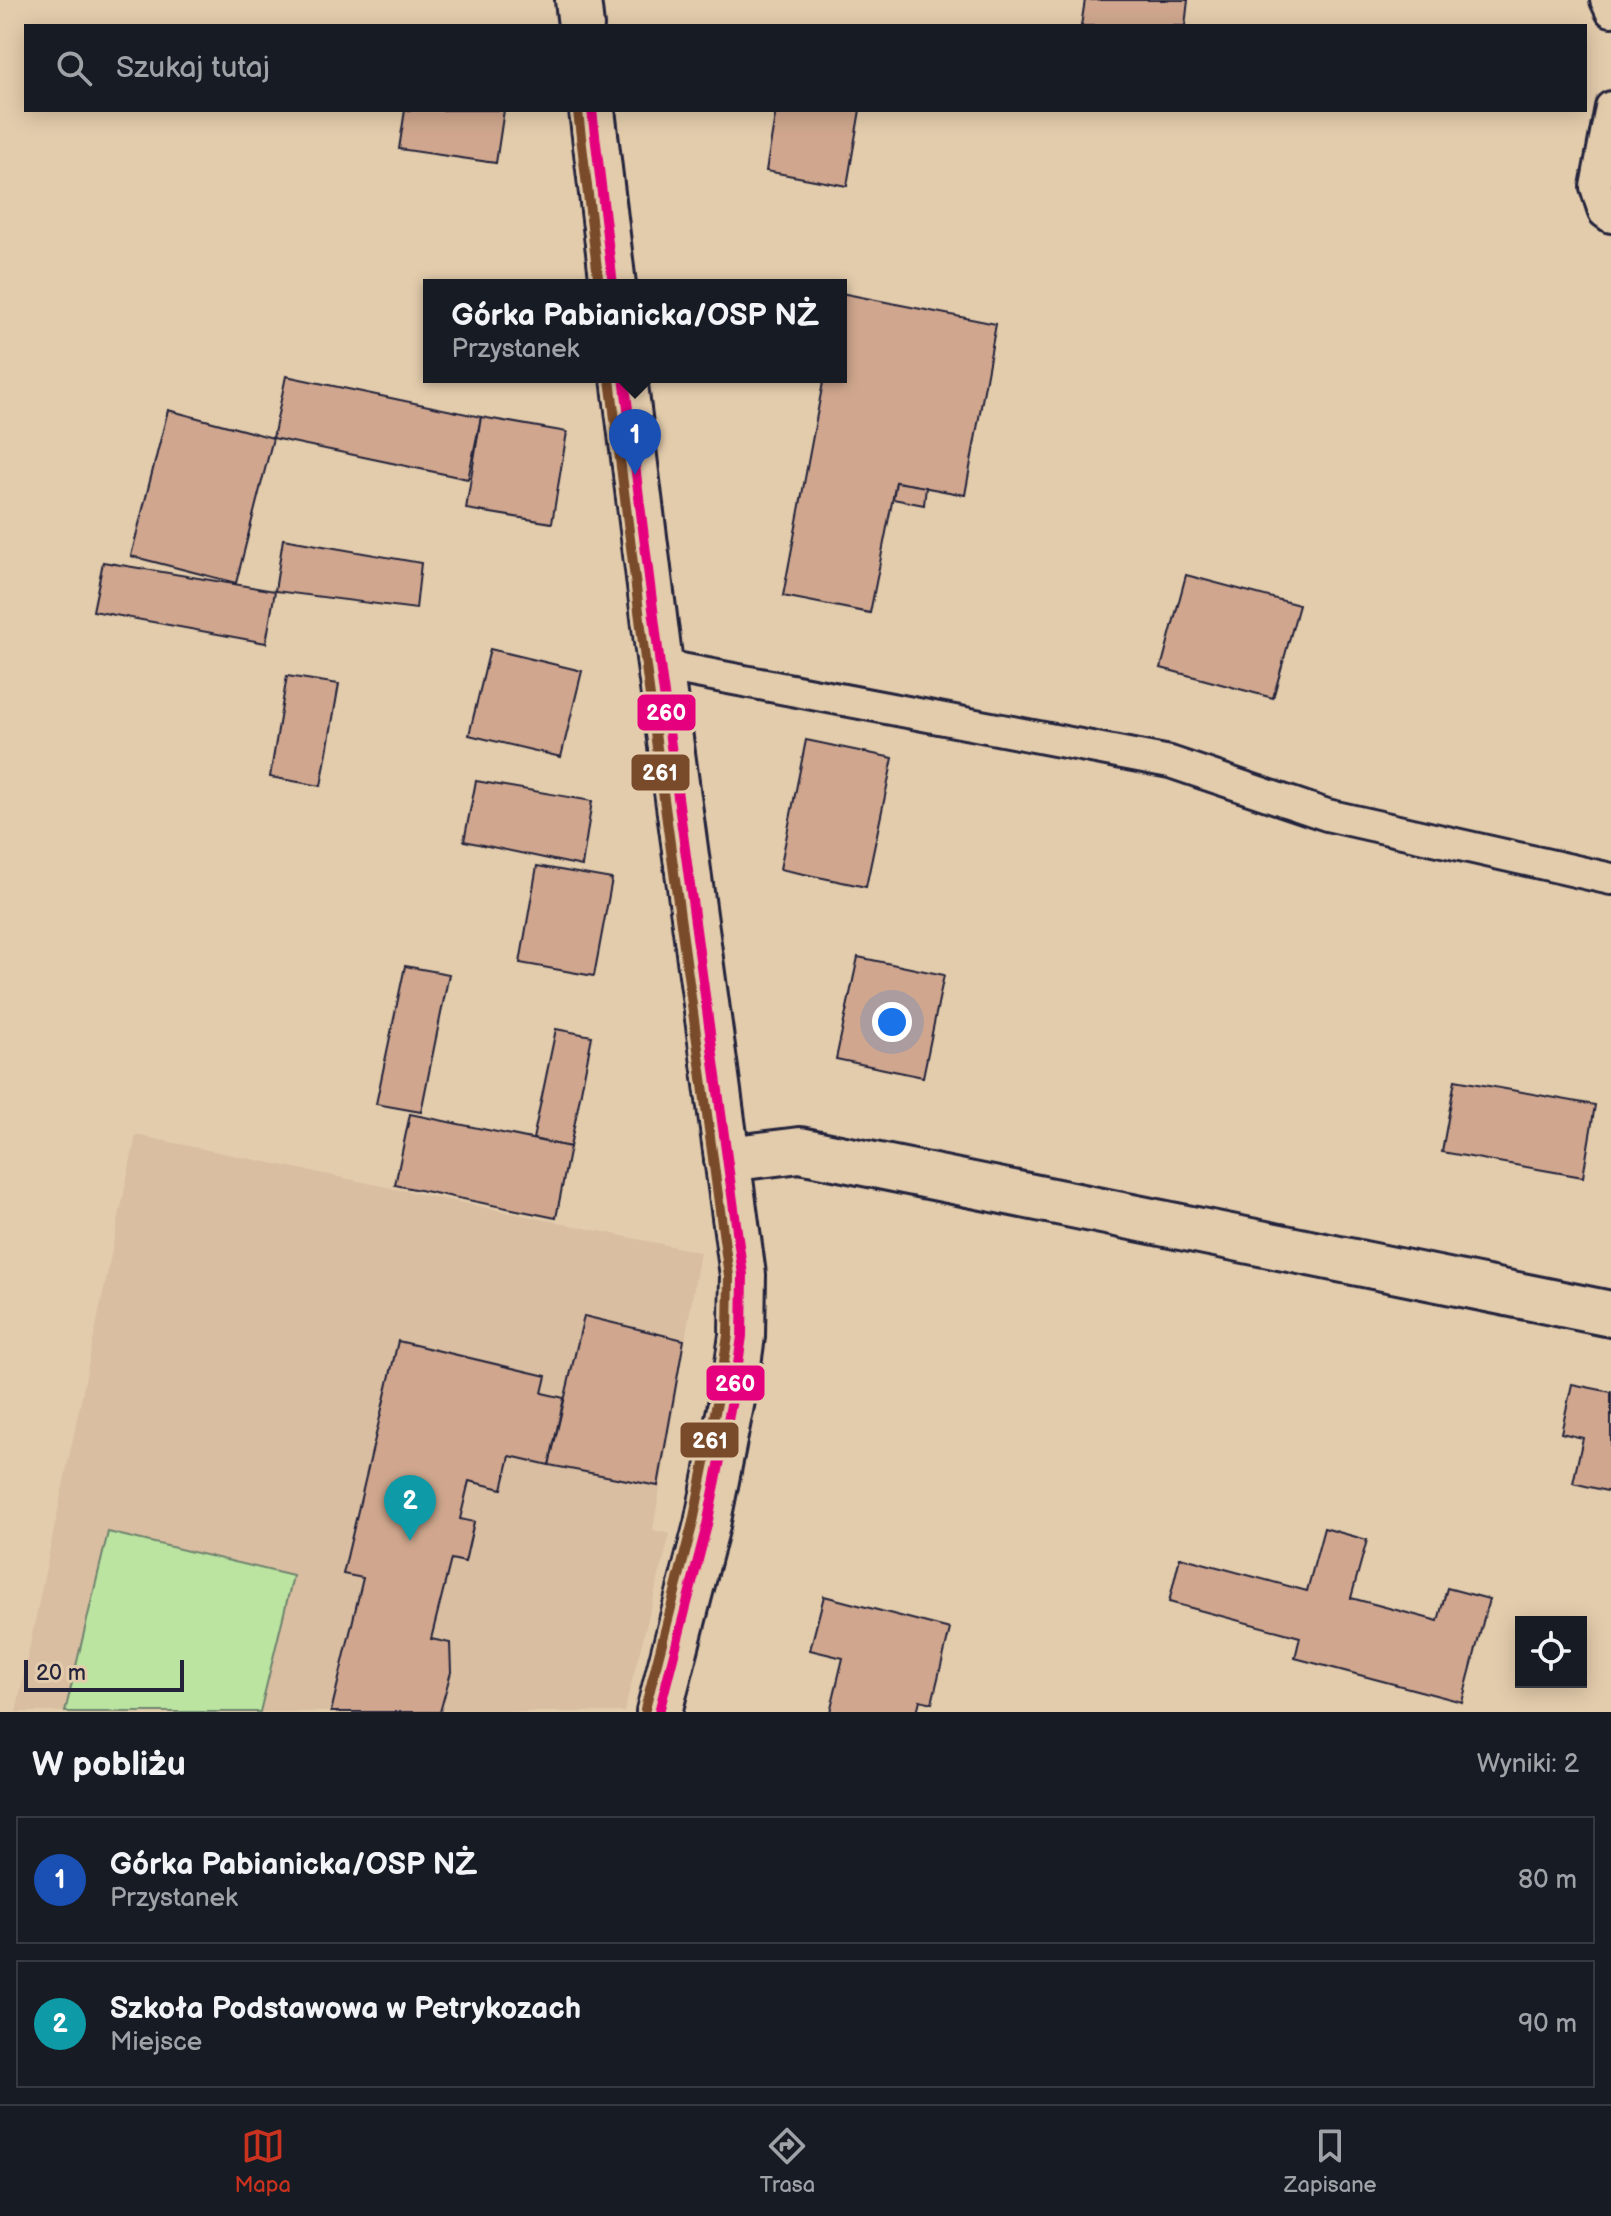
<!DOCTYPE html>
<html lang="pl">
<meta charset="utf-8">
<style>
:root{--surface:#171b24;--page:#242831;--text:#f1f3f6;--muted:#9ea1a6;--line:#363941;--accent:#c8321e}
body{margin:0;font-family:"Balsamiq Sans",sans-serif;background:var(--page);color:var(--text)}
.controls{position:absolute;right:24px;bottom:24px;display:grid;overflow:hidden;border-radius:0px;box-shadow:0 4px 20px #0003}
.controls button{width:72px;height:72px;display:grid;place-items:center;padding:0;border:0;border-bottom:2px solid var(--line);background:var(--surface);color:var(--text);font:40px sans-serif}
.scale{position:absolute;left:24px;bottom:20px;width:160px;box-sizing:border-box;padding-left:8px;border:4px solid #22223b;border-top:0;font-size:22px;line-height:28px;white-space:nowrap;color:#22223b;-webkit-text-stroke:6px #e3ccac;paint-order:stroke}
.you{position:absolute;left:892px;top:1022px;width:28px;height:28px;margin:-20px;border:6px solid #fff;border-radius:50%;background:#1a73e8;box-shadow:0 0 0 12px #1a73e833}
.badge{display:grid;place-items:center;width:52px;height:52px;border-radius:50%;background:var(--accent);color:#fff;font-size:26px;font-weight:700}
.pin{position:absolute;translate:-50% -66px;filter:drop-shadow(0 2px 4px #0008)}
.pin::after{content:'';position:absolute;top:42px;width:28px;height:24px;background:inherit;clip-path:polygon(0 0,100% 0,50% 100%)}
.popup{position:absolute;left:423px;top:279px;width:424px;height:104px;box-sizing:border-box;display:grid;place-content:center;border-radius:0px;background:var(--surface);filter:drop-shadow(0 2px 6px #0005);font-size:26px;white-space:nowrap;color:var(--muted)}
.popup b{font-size:30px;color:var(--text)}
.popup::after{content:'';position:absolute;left:50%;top:100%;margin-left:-16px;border:16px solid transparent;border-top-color:var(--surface)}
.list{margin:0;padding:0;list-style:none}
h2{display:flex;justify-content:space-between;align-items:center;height:104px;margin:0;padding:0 32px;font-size:34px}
h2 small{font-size:26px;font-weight:400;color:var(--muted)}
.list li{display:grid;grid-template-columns:52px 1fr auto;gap:24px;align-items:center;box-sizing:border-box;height:128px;margin:0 16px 16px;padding:0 16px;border:2px solid var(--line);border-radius:0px}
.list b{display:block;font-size:30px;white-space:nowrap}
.list p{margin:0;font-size:26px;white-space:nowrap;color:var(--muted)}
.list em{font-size:26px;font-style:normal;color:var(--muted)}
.icon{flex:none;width:44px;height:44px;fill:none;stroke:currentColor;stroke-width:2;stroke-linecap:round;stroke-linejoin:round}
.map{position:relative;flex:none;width:1611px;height:1712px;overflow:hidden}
.search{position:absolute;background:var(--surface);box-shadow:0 4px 20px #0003;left:24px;right:24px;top:24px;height:88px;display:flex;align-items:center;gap:20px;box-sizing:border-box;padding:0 28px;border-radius:0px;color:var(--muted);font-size:30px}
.sheet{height:392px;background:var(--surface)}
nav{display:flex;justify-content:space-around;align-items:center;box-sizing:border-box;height:112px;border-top:2px solid var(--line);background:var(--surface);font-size:22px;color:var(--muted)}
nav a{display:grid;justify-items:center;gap:4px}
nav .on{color:var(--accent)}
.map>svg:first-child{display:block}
.built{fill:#d9bea1}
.green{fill:#bbe4a0;stroke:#6e836e;stroke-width:2}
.building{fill:#d0a78e;stroke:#22223b;stroke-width:2}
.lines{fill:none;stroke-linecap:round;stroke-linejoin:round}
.lane-casing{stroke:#22223b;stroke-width:36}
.street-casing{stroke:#22223b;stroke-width:50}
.secondary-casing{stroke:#22223b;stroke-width:50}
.lane{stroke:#e3ccac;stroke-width:30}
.street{stroke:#e3ccac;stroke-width:44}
.secondary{stroke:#e3ccac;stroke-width:44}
.bus-1-casing{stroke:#e3ccac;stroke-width:16}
.bus-2-casing{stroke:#e3ccac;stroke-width:16}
.bus-1{stroke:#e5007d;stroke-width:10}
.bus-2{stroke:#7a4b2a;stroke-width:10}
.line-badge{stroke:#e3ccac;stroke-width:3}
.badge-label{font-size:22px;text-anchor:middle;font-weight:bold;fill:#fff}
</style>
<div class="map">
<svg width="1611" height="1712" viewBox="0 0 1611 1712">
<rect width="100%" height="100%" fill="#e3ccac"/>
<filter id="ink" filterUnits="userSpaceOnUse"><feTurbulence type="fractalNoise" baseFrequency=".0125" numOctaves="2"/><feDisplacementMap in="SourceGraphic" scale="16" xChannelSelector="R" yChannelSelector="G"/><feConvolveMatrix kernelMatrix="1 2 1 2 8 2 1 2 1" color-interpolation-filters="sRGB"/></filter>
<g filter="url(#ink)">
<path class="built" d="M136,1135L700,1252L653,1530L670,1534L624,1712H16Z"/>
<path class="green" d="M108,1532L293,1576L260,1712H65Z"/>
<g class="building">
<path d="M1085,0H1188L1185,26H1081Z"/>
<path d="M405,110H504L496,163L399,149Z"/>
<path d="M776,110H860L847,186L766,171Z"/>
<path d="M841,293L996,324L965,495L896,482L870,613L783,596L824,377H841Z"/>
<path d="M286,376L481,417L468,479L273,438Z"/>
<path d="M168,410L273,438L236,583L131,556Z"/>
<path d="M481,417L567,432L552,523L466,509Z"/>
<path d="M896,482L926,487L924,505L893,499Z"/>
<path d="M283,539L421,563L416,609L275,591Z"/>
<path d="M103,562L275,591L266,643L93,611Z"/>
<path d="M1186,575L1299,605L1273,698L1161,668Z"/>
<path d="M490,649L582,671L561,757L469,735Z"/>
<path d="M287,676L339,684L321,786L270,777Z"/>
<path d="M806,740L893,758L866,887L780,869Z"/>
<path d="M476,781L592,801L582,866L464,841Z"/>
<path d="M537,866L612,879L594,976L520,963Z"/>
<path d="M858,957L944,975L923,1077L836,1059Z"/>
<path d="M405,966L449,974L421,1112L376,1104Z"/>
<path d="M556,1029L592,1036L570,1147L533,1139Z"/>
<path d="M1455,1080L1595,1105L1583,1177L1442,1152Z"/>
<path d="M410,1114L570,1147L556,1218L395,1185Z"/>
<path d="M584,1316L684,1340L658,1486L549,1465Z"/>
<path d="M398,1341L546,1376L542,1393L564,1398L549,1465L510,1456L502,1489L469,1481L460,1519L474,1522L465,1562L451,1559L431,1639L450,1643L451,1672L440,1712H331L363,1578L343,1574Z"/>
<path d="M1572,1384L1611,1392V1492L1573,1483L1583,1438L1561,1433Z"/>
<path d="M1324,1528L1367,1540L1351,1598L1438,1621L1447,1588L1489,1599L1462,1702L1295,1658L1300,1637L1169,1602L1180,1557L1307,1591Z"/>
<path d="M824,1596L950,1629L932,1703L920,1700L917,1712H830L843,1658L810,1650Z"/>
</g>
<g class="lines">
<g class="lane-casing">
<g id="lane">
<path d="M1606,0L1611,11"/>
<path d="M1611,107L1596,187L1604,212L1611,217"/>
<path d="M660,665L1170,762L1327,815L1611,879"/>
</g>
</g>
<g class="street-casing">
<path id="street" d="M727,1159L800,1150L1611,1314"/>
</g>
<g class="secondary-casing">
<g id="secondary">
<path d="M578,0L581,26"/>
<path d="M592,110L613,285"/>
<path d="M624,377L660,665L743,1275L742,1336L735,1385L707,1525L659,1712"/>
</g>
</g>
<use href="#lane" class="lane"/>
<use href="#street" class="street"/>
<use href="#secondary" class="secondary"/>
<g class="bus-1-casing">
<g id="bus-1">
<path d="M592,110L613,285"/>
<path d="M624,377L660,665L743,1275L742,1336L735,1385L707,1525L659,1712"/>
</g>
</g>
<g class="bus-2-casing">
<g id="bus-2">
<path d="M578,112L599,285"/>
<path d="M610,379L646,667L729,1276L728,1335L721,1383L693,1522L645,1709"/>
</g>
</g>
<use href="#bus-1" class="bus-1"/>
<use href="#bus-2" class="bus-2"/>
</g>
</g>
<g class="line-badge">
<rect x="636" y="693" width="61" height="39" rx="8" fill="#e5007d"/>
<rect x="630" y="753" width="61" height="39" rx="8" fill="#7a4b2a"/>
<rect x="705" y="1364" width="61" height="38" rx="8" fill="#e5007d"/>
<rect x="679" y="1421" width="61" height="38" rx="8" fill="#7a4b2a"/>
</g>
<g class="badge-label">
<text x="666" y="720">260</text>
<text x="660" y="780">261</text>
<text x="735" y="1391">260</text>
<text x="710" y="1448">261</text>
</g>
</svg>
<div class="controls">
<button><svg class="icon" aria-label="locate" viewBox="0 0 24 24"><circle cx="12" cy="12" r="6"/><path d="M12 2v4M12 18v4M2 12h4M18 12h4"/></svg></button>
</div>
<div class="scale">20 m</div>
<div class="you"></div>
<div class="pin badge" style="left:635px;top:475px;background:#1a4fb4">1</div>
<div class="popup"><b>Górka Pabianicka/OSP NŻ</b>Przystanek</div>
<div class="pin badge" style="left:410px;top:1541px;background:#0f9aa8">2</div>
<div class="search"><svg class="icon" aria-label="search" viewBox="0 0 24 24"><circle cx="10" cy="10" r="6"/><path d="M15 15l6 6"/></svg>Szukaj tutaj</div>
</div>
<section class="sheet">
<h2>W pobliżu<small>Wyniki: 2</small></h2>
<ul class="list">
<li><span class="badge" style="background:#1a4fb4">1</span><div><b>Górka Pabianicka/OSP NŻ</b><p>Przystanek</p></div><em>80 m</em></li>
<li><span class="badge" style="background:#0f9aa8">2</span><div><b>Szkoła Podstawowa w Petrykozach</b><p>Miejsce</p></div><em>90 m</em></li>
</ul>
</section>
<nav>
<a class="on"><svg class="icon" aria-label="map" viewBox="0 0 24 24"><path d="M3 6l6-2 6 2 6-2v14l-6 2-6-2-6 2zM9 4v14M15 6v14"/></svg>Mapa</a>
<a><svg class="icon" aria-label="directions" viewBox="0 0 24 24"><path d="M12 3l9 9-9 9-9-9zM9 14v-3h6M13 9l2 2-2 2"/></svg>Trasa</a>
<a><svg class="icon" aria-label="saved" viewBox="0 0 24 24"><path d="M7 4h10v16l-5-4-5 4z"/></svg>Zapisane</a>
</nav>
